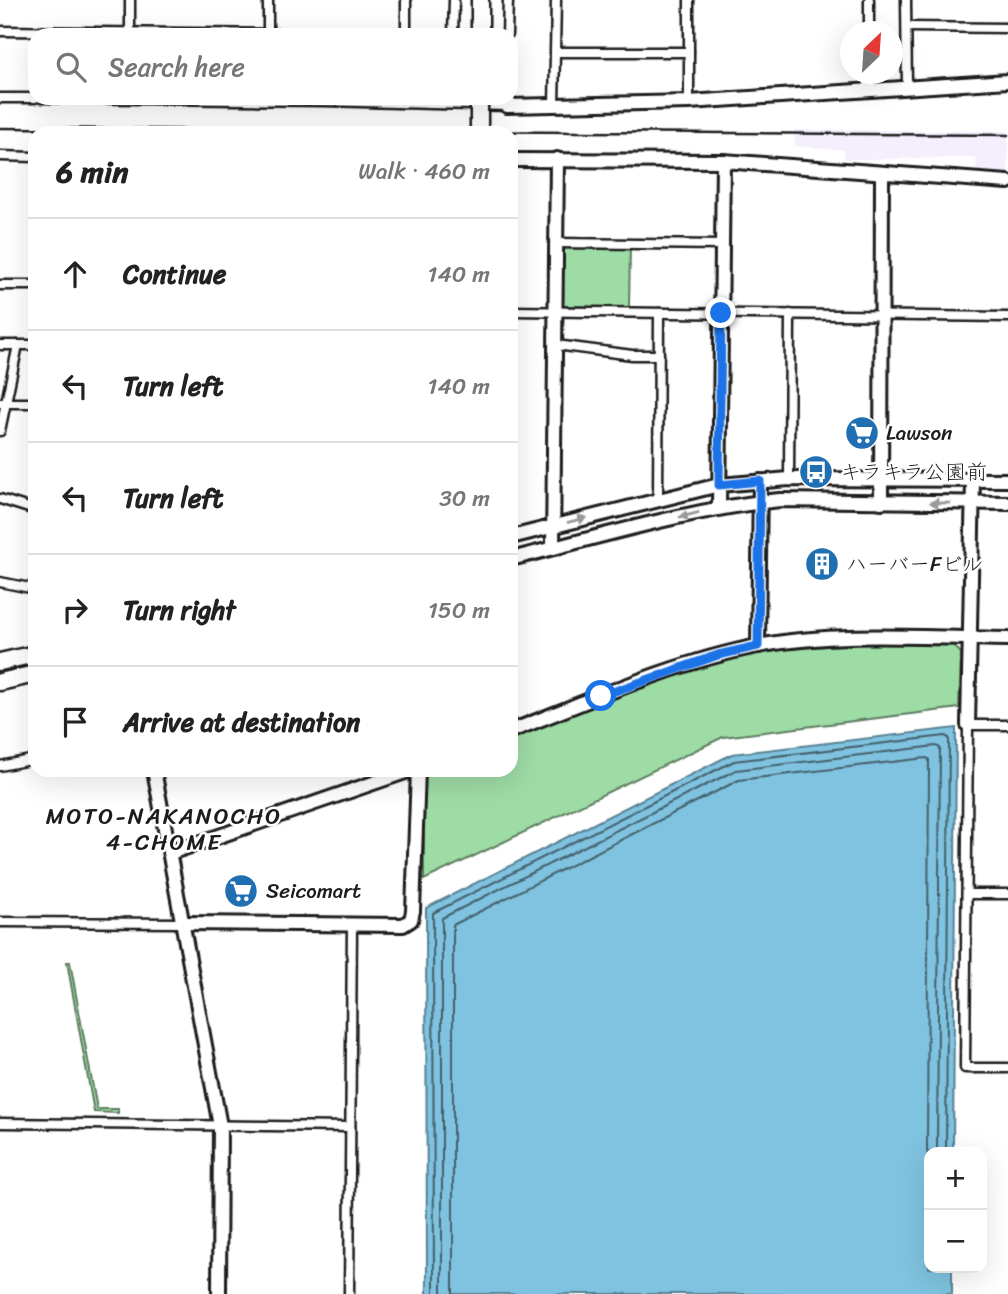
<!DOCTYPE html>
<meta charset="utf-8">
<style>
:root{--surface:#fff;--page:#f6f6f6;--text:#222;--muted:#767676;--line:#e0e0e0}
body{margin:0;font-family:Sriracha,"Klee One",sans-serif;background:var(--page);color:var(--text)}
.controls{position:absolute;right:21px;bottom:21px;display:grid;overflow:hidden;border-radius:14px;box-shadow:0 7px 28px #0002}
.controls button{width:63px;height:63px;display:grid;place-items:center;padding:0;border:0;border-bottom:2px solid var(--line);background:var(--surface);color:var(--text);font:35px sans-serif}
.compass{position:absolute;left:840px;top:21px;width:63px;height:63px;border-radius:50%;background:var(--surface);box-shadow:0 7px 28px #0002;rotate:25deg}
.stop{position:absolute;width:21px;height:21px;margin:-16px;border:5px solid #1a73e8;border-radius:50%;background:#fff}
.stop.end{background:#1a73e8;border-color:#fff;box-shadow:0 2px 7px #0008}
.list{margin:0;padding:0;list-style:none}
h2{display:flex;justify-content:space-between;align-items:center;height:91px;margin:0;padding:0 28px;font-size:30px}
h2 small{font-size:23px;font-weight:400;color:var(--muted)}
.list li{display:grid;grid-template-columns:46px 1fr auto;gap:21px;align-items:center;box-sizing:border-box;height:112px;padding:0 28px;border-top:2px solid var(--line)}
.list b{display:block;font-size:26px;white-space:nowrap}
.list em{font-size:23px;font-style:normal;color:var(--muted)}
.icon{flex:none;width:38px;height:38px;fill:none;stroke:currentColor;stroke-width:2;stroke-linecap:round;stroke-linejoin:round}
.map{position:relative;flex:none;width:1008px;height:1294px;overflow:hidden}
.search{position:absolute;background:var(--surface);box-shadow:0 7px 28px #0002;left:28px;top:28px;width:490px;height:77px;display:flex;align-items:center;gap:18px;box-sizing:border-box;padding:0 24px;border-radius:21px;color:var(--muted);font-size:26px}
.panel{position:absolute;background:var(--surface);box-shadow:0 7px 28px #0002;left:28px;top:126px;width:490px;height:651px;border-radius:21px}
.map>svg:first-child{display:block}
.built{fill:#f4eefd}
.green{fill:#9edca5;stroke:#5d7c60;stroke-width:2}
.water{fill:#7fc3e0;stroke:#578092;stroke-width:2}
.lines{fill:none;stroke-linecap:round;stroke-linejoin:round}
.shore{stroke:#445f6a;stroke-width:2}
.street-casing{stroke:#1c1c1c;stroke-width:13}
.secondary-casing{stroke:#1c1c1c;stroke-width:18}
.highway-casing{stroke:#1c1c1c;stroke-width:21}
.street{stroke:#fff;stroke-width:8}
.secondary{stroke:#fff;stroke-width:12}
.highway{stroke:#fff;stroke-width:16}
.rail{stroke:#1c1c1c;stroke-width:2.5}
.highway-bridge-casing{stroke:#1c1c1c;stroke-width:21;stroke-linecap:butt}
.highway-bridge{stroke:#fff;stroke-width:16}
.oneway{fill:#999}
.route{stroke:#1a73e8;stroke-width:9}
.labels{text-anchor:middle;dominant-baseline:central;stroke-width:5;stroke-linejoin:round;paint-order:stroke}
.poi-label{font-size:21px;fill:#1c1c1c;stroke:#fff;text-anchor:start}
.neighbourhood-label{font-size:23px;letter-spacing:2px;fill:#1c1c1c;stroke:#fff}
</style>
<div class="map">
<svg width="1008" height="1294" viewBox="0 0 1008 1294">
<rect width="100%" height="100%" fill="#fff"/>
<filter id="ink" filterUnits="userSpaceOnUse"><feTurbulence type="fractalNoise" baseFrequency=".0143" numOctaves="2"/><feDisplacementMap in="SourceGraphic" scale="14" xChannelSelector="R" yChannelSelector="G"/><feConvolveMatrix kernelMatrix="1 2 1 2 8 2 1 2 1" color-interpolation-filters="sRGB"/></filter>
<g filter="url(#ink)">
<path class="built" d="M794,130L1008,131V175L977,174L976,158L844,159V150L795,146Z"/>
<g class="green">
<path d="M560,246L630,248L629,308L562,306Z"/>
<path d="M852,644H952L961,653L959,708L723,737L424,880V775L428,770H511V736C580,710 648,680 719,661C763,650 807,647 852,644Z"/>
<path d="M67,962H70L97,1109H118V1113L94,1112Z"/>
</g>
<path class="water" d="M956,728L953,1152H929V1268H952V1294H427L426,908L732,754Z"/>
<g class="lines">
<g class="shore">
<path d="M434,1294L433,913L734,761L945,736L949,738L946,1152"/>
<path d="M442,1294V918L736,770L936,746L940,748L937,1152"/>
<path d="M453,1294V925L739,780L926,758L929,759L927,1150L929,1162"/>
</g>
<g class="street-casing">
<g id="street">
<path d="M906,0L907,89"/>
<path d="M907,27L1008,28"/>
<path d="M0,31L390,35"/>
<path d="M869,32V0"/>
<path d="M130,35V0"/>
<path d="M268,35V0"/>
<path d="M406,35V0"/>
<path d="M453,35L454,0"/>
<path d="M507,35L508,0"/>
<path d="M555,52H689"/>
<path d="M868,91V74"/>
<path d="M0,98H35"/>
<path d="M41,98L324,101L507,106V98"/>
<path d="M689,102V0"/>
<path d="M554,106L556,0"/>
<path d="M0,156L35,157"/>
<path d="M557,243L722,245"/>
<path d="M0,285H35"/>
<path d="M511,311L1008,317"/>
<path d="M0,345H35"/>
<path d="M556,345L632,355H659"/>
<path d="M0,403H35"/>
<path d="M0,431L18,345"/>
<path d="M789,479L790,314"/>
<path d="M0,499L35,510"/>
<path d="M658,500L659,313"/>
<path d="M0,582L35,589"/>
<path d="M1008,725H968L965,1068H1008"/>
<path d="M0,766L35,759"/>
<path d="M967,894H1008"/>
<path d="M0,922L183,923"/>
<path d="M0,1123L350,1127"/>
<path d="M349,1294L352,925"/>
</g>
</g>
<g class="secondary-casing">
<g id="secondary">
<path d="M507,106L689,102L1008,81"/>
<path d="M511,160L723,161L1008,182"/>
<path d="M881,502L882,173"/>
<path d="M719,507L723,161"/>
<path d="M511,537L719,485L789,479L1008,480"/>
<path d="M553,548L557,159"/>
<path d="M511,559C600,537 689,509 780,500L1008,503"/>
<path d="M758,646L760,481"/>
<path d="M968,725L973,480"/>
<path d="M511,731C589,701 675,662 758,646C838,631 927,638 1008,639"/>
<path d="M154,770L220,1126L219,1294"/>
<path d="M170,853L411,770"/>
<path d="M183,923L403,925L411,920L413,911L418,770"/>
</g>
</g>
<g class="highway-casing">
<g id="highway">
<path d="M480,0V35"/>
<path d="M0,662L35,654"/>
<path d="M0,682L35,674"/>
</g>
</g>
<use href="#street" class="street"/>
<use href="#secondary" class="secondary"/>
<use href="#highway" class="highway"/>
<path class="rail" d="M0,128L1008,135"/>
<g class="highway-bridge-casing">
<path id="highway-bridge" d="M479,133V98"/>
</g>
<use href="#highway-bridge" class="highway-bridge"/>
</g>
<defs><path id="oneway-solid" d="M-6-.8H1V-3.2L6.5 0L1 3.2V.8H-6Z" transform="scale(1.75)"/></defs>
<g class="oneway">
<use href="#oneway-solid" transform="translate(940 503) rotate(-179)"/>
<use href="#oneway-solid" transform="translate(689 515) rotate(166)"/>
<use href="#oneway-solid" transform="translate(577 520) rotate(-15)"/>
</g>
</g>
<g class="lines" filter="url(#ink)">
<path class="route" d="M601,696L718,655L758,646L760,481L719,485L721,313"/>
</g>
<defs>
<g id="supermarket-disc" transform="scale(1.75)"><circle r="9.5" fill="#1f6fb2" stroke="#fff"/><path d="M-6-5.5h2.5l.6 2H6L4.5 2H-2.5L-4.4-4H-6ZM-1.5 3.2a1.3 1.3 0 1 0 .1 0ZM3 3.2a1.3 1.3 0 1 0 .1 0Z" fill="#fff"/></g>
<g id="bus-disc" transform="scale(1.75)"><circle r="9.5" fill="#1f6fb2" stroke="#fff"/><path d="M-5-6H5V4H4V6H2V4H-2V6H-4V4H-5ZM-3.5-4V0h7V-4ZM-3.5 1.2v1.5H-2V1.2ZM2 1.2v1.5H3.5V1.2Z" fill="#fff"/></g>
<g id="building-disc" transform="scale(1.75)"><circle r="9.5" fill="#1f6fb2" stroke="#fff"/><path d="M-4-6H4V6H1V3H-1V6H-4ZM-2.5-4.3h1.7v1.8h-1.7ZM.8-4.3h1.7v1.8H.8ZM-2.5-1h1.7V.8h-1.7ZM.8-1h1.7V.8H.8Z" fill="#fff"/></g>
</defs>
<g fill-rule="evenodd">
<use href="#supermarket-disc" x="862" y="433"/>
<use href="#bus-disc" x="816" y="472"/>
<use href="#building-disc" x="822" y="564"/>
<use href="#supermarket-disc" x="241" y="891"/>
</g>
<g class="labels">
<g class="poi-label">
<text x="886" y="433">Lawson</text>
<text x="840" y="472">キラキラ公園前</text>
<text x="846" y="564">ハーバーFビル</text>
<text x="266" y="891">Seicomart</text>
</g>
<g class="neighbourhood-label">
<text x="164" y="816">MOTO-NAKANOCHO<tspan x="164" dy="26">4-CHOME</tspan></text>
</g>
</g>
</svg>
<div class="controls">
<button>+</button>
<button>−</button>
</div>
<svg class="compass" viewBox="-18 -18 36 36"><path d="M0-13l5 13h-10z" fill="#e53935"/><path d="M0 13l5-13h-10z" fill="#767676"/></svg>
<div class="stop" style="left:601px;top:696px"></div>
<div class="stop end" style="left:721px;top:313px"></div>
<div class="search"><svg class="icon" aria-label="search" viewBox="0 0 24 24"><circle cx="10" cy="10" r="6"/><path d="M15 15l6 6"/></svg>Search here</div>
<section class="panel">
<h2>6 min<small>Walk · 460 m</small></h2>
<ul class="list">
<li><svg class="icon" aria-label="ahead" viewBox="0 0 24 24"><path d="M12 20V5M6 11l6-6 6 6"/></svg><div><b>Continue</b></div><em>140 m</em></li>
<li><svg class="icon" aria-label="left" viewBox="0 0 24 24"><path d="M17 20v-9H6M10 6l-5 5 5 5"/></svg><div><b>Turn left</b></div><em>140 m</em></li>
<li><svg class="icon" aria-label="left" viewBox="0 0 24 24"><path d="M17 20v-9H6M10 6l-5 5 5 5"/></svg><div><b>Turn left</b></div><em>30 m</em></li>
<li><svg class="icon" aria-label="right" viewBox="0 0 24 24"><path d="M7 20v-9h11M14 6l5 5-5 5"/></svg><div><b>Turn right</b></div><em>150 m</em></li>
<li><svg class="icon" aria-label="arrive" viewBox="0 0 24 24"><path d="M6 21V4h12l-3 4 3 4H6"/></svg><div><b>Arrive at destination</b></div></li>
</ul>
</section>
</div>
